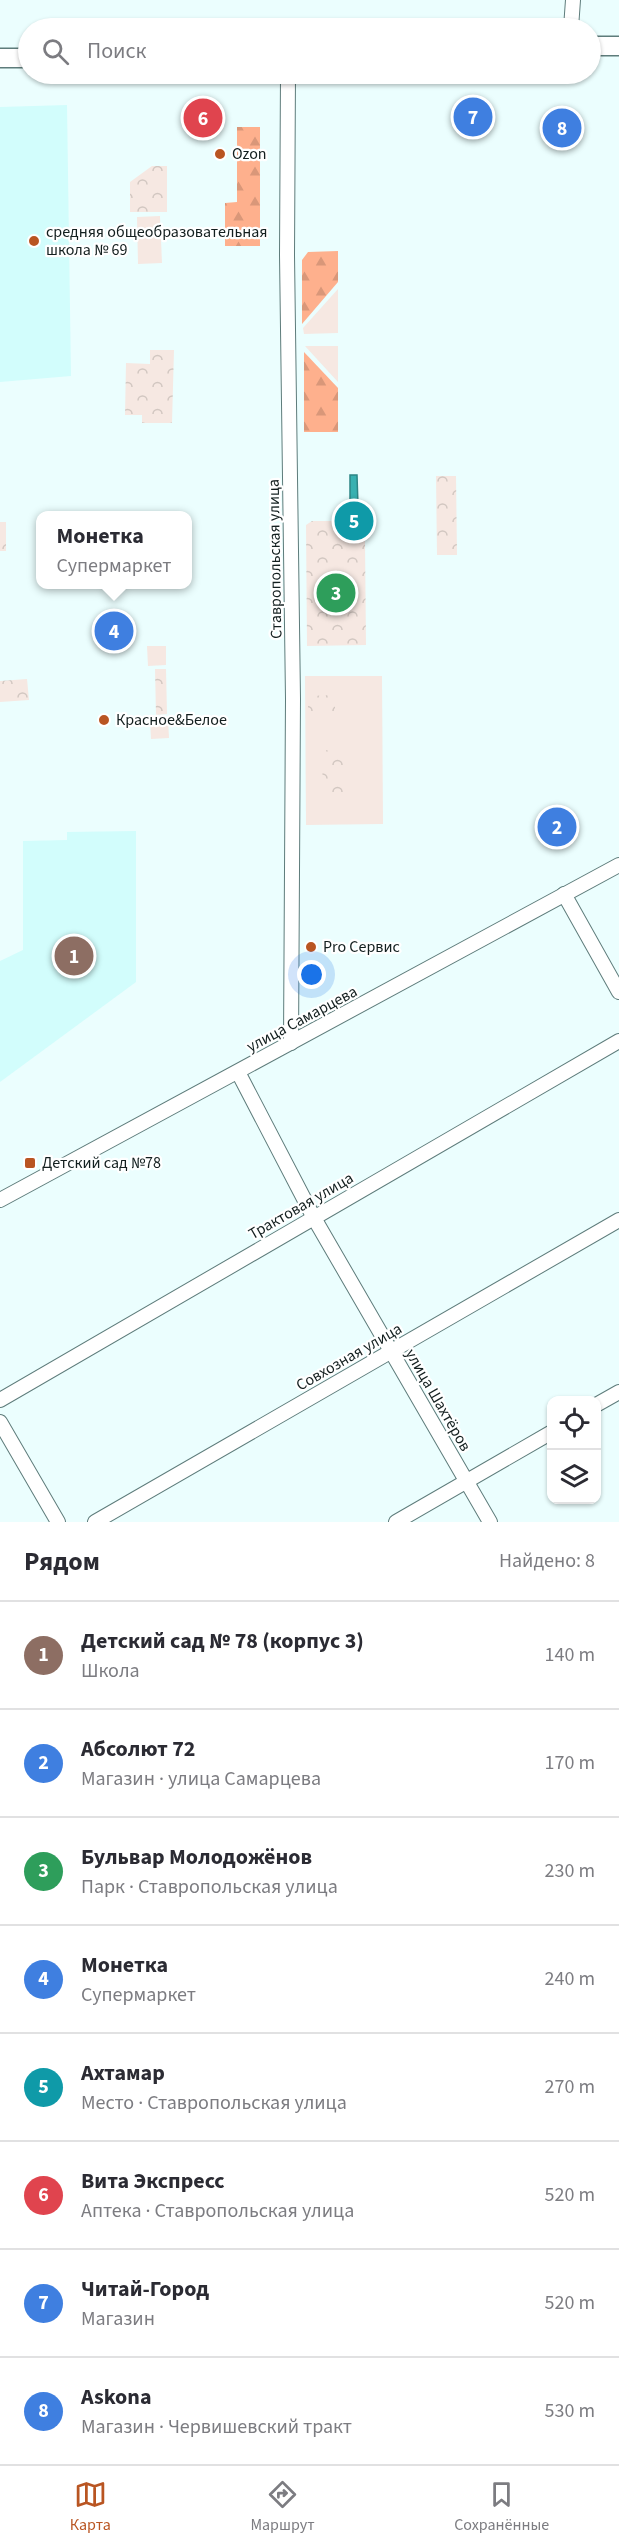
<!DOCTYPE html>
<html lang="ru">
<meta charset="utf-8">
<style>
:root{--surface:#fff;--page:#f2f2f3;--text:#2b2b33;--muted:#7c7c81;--line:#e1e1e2;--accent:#b95522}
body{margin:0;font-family:"Source Sans 3",sans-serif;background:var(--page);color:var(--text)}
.controls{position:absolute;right:18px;bottom:18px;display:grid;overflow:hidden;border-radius:12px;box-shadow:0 2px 4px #0004}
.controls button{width:54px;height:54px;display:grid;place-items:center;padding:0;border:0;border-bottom:2px solid var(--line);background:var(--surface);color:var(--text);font:30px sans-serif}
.you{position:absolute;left:312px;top:975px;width:21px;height:21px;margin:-15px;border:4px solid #fff;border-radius:50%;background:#1a73e8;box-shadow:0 0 0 9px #1a73e833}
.badge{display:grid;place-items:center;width:39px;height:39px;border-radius:50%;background:var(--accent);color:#fff;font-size:20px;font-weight:700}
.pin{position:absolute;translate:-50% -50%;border:3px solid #fff;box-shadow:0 2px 6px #0006}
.popup{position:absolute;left:36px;top:511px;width:156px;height:78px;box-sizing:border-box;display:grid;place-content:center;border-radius:12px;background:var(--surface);filter:drop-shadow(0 2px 4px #0005);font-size:20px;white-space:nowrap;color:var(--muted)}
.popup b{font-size:22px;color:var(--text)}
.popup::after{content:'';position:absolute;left:50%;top:100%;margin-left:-12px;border:12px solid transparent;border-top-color:var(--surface)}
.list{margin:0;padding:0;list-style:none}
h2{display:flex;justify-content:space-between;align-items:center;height:78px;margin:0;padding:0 24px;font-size:26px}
h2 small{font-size:20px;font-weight:400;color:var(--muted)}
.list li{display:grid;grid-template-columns:39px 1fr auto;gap:18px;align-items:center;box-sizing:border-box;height:108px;padding:0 24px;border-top:2px solid var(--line)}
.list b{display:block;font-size:22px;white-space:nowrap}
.list p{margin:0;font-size:20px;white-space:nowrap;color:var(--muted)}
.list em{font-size:20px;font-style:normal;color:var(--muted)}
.icon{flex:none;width:33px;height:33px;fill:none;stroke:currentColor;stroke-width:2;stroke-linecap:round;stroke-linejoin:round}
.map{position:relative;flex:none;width:619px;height:1522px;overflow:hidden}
.search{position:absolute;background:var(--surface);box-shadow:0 2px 4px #0004;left:18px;right:18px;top:18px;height:66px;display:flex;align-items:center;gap:15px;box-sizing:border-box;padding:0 21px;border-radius:33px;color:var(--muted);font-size:22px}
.sheet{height:942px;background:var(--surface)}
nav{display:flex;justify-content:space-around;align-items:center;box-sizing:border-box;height:84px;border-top:2px solid var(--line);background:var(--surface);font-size:16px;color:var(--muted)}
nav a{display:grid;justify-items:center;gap:3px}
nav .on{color:var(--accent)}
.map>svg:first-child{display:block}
.built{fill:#d2fdfc}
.green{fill:#f6e8e2}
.forest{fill:url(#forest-firs)}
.park{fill:url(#park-crowns)}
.water{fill:#38b1b1;stroke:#2d8585;stroke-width:1.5}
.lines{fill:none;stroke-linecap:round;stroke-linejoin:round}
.minor-casing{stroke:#5e7c7b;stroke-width:16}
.major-casing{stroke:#5e7c7b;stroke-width:21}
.minor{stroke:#fff;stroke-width:14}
.major{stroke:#fff;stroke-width:18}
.poi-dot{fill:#b95522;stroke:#fff;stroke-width:2}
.labels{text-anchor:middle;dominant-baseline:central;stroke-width:4.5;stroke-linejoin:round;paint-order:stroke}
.poi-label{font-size:16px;fill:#131f1f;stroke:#fff;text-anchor:start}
.street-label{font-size:16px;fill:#131f1f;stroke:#fff}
</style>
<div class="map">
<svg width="619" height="1522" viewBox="0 0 619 1522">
<defs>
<pattern id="forest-firs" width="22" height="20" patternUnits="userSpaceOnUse" patternTransform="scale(1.5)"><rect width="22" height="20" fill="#feb08d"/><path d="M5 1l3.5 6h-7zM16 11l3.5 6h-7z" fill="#d99779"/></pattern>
<pattern id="park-crowns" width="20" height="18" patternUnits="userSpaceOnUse" patternTransform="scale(1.5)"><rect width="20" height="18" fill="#f6e8e2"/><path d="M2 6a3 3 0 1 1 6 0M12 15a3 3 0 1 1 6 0" fill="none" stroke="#d2c7c1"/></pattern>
</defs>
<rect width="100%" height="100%" fill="#ebfefe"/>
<g class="built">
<path d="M67,105L71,376L0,382V107Z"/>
<path d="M136,831V982L0,1082V961L23,950V841L67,840V832Z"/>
</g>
<g class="green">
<path d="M160,216L162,263L138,264L137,217Z"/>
<path d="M338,289V333L304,334L303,328Z"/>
<path d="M305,346H338V382Z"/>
<path d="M147,646H166V665L148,666Z"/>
<path d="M305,676H382L383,824L306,825Z"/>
<path d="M168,718L169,738L151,739L150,719Z"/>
</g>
<g class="forest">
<path d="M237,127H260V246H225V203L237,202Z"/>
<path d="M338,251V282L302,324V260L308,252Z"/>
<path d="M304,352L338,388V432H304Z"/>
</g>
<g class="park">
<path d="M152,166H167V212H130V182Z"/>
<path d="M150,350H174L172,423H142V415H125L126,363L150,364Z"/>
<path d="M436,476H456L457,555H437Z"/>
<path d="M312,521H339C342,535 353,538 365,541L366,645L307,646L306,525Z"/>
<rect x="0" y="522" width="6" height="29"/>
<path d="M155,669H166L167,714L156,715Z"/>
<path d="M27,679L29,700L0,702V681Z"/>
<path d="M335,695V716L308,717V696Z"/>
<path d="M323,750L345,751V797H322Z"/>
</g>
<path class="water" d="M350,475H357L358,506L350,507Z"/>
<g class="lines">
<g class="minor-casing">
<g id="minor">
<path d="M571,28L573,0"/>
<path d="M288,74L287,255L293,699L291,1043"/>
<path d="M564,894L619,992"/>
<path d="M238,1072L314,1218L490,1522"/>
<path d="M0,1200L619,865"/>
<path d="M0,1400L619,1041"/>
<path d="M596,1405L619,1392"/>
<path d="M0,1422L58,1522"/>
<path d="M95,1522L619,1220"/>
<path d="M396,1522L552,1432"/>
</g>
</g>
<g class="major-casing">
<g id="major">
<path d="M590,46H619"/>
<path d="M0,58H28"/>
</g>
</g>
<use href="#minor" class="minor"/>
<use href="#major" class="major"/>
</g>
<g class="poi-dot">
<circle cx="220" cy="154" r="6"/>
<circle cx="34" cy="241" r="6"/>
<circle cx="104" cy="720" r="6"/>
<circle cx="311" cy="947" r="6"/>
<rect x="24" y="1157" width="12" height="12" rx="3"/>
</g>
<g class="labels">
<g class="poi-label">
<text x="232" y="154">Ozon</text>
<text x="46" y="232">средняя общеобразовательная<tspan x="46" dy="18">школа № 69</tspan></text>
<text x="116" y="720">Красное&amp;Белое</text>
<text x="323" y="947">Pro Сервис</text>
<text x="42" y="1163">Детский сад №78</text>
</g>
<g class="street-label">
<text transform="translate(275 559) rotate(-91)">Ставропольская улица</text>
<text transform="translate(302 1019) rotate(-28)">улица Самарцева</text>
<text transform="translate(301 1206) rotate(-30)">Трактовая улица</text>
<text transform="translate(349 1357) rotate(-30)">Совхозная улица</text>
<text transform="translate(438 1400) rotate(60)">улица Шахтёров</text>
</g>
</g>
</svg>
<div class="controls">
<button><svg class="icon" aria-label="locate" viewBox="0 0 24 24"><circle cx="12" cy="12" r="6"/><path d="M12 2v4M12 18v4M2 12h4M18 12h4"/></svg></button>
<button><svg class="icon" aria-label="layers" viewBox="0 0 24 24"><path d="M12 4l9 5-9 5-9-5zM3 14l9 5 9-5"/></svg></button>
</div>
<div class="you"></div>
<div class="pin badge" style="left:74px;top:956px;background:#8d6e63">1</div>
<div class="pin badge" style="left:557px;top:827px;background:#3f7fe0">2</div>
<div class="pin badge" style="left:336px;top:593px;background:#2e9e5b">3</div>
<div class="pin badge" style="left:114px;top:631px;background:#3f7fe0">4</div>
<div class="popup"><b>Монетка</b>Супермаркет</div>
<div class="pin badge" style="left:354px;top:521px;background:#0f9aa8">5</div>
<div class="pin badge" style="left:203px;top:118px;background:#e0444e">6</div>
<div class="pin badge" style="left:473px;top:117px;background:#3f7fe0">7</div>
<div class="pin badge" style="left:562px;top:128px;background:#3f7fe0">8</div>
<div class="search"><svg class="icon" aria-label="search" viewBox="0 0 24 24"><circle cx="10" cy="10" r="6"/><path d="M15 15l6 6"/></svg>Поиск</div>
</div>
<section class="sheet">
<h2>Рядом<small>Найдено: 8</small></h2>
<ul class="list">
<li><span class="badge" style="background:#8d6e63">1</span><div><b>Детский сад № 78 (корпус 3)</b><p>Школа</p></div><em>140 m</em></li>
<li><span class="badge" style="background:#3f7fe0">2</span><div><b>Абсолют 72</b><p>Магазин · улица Самарцева</p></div><em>170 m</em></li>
<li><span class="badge" style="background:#2e9e5b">3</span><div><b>Бульвар Молодожёнов</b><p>Парк · Ставропольская улица</p></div><em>230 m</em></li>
<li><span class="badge" style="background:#3f7fe0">4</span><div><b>Монетка</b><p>Супермаркет</p></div><em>240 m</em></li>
<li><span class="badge" style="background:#0f9aa8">5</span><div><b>Ахтамар</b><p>Место · Ставропольская улица</p></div><em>270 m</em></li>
<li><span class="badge" style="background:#e0444e">6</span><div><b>Вита Экспресс</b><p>Аптека · Ставропольская улица</p></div><em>520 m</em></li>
<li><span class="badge" style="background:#3f7fe0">7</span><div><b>Читай-Город</b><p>Магазин</p></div><em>520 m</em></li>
<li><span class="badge" style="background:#3f7fe0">8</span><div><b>Askona</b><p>Магазин · Червишевский тракт</p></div><em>530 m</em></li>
</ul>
</section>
<nav>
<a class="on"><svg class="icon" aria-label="map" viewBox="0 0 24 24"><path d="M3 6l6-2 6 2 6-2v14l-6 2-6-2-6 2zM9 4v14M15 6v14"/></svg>Карта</a>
<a><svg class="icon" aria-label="directions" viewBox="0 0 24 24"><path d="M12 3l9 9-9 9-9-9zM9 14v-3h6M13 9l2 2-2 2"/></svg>Маршрут</a>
<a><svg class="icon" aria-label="saved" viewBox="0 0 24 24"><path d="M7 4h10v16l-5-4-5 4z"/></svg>Сохранённые</a>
</nav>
